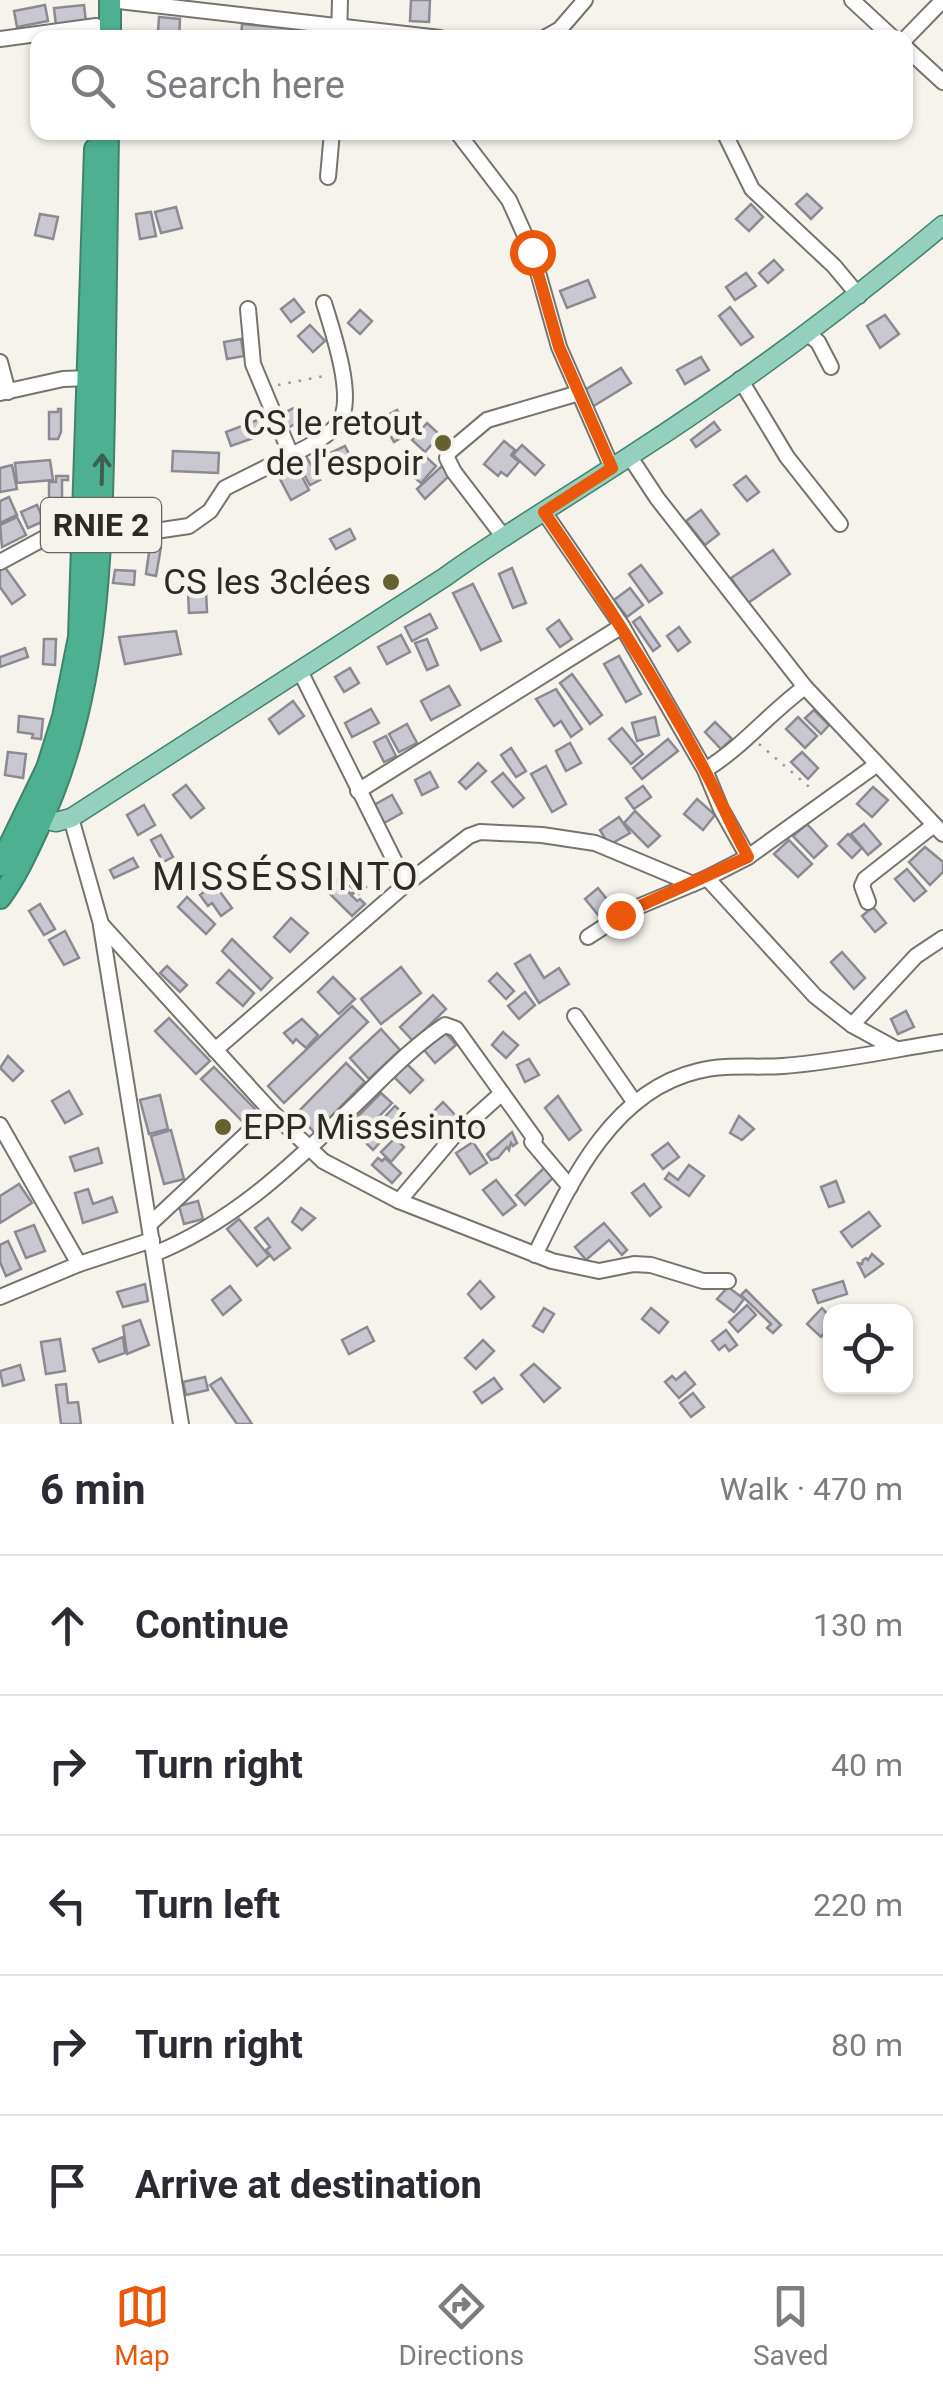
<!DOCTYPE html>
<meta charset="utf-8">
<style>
:root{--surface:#fff;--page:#f2f2f3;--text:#2b2b33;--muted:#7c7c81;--line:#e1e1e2;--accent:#ea580c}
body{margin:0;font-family:Roboto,sans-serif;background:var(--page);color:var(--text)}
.controls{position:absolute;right:30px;bottom:30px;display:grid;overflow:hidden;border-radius:20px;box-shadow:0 2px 8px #0004}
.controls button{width:90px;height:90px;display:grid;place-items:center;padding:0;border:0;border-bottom:2px solid var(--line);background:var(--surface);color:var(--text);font:50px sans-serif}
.stop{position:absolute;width:30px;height:30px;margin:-22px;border:8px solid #ea580c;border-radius:50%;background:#fff}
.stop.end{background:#ea580c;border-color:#fff;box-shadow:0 2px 10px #0008}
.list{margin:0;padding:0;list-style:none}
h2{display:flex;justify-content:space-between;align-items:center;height:130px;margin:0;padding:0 40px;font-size:42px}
h2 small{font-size:32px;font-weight:400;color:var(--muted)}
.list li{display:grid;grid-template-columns:65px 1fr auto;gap:30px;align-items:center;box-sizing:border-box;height:140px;padding:0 40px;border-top:2px solid var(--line)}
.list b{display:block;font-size:38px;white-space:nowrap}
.list em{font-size:32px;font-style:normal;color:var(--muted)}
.icon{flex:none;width:55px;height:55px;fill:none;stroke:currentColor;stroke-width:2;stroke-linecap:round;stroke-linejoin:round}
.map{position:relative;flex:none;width:943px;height:1424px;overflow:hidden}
.search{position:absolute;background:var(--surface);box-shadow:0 2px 8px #0004;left:30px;right:30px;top:30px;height:110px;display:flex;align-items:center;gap:25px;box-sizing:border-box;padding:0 35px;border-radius:20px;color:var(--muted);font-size:38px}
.sheet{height:830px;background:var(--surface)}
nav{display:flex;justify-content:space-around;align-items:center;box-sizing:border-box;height:140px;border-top:2px solid var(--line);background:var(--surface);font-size:28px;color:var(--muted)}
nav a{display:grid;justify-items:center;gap:5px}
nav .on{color:var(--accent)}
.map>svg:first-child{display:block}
.building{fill:#c9c8d0;stroke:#8b8a92;stroke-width:2.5}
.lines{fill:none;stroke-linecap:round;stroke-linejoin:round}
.minor-casing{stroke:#76746d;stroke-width:18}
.major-casing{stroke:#41826c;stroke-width:21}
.highway-casing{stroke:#41826c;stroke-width:24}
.path{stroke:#999892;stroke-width:2.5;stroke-dasharray:2.5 8;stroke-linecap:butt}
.minor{stroke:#fff;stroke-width:14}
.major{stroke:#94d0bd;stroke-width:18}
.highway{stroke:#4db191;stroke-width:20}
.oneway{stroke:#396051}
.route{stroke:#ea580c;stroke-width:12}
.poi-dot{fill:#65622f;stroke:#f5f3eb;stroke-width:4}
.labels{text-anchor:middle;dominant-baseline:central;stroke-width:9;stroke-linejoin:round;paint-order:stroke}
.shield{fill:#f5f3eb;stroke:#686662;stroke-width:2.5}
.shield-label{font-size:32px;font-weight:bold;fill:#2b2a27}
.poi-label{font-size:35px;fill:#2b2a27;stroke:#f5f3eb;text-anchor:end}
.neighbourhood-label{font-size:38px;letter-spacing:2.5px;fill:#2b2a27;stroke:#f5f3eb}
</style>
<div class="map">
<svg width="943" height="1424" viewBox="0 0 943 1424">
<rect width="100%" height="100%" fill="#f5f3eb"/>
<g class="building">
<path d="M411,0H430L429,22L410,21Z"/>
<path d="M45,5L48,21L17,27L14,11Z"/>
<path d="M84,5L86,22L56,26L54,8Z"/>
<path d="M159,17L180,19L179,38H168V33L158,32Z"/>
<path d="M242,24L337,32L336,38H241Z"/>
<path d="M807,194L822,208L811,219L796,204Z"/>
<path d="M751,204L763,217L749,231L736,219Z"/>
<path d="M176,207L182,228L161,233L155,212Z"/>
<path d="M151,212L156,236L140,239L136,214Z"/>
<path d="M40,214L58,217L53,239L35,235Z"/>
<path d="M774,260L783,270L768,283L759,273Z"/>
<path d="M746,273L756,286L735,300L726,287Z"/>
<path d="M588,280L595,297L567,308L560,291Z"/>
<path d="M294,299L304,312L291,322L281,309Z"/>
<path d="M730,307L753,337L741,345L719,316Z"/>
<path d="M360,310L372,321L360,334L348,323Z"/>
<path d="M885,315L899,334L880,348L867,326Z"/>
<path d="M310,325L325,341L313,352L298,336Z"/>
<path d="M241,339L244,356L227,359L224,342Z"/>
<path d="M701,357L709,370L685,384L677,370Z"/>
<path d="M621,368L631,383L592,407L583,391Z"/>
<path d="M298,406L304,420L283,430L277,416Z"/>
<path d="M58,409H61V432L58,439H49V412H58Z"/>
<path d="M397,410L411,432L394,442L381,419Z"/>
<path d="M268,416L273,431L231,446L226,432Z"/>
<path d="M714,422L720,430L696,447L691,440Z"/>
<path d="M427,423L440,435L425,452L412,440Z"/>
<path d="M504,441L515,450L511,455L519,462L507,476L501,472L498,476L484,464Z"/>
<path d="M522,445L544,465L535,475L513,455Z"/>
<path d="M345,446L354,464L339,471L330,453Z"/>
<path d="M173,451L219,453L218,473L172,471Z"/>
<path d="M426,457L436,466L421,483L410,474Z"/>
<path d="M307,458L320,480L310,485L298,464Z"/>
<path d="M50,460L53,480L17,483L15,463Z"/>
<path d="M12,465L17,489L0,492V468Z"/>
<path d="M442,466L450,475L425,499L417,489Z"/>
<path d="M298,469L309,490L291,500L280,479Z"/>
<path d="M56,476H68V480H62V502H66V513L49,510V482H56Z"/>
<path d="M746,476L759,492L747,501L734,485Z"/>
<path d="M9,497L17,515L0,523V501Z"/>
<path d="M37,505L44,521L28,528L21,512Z"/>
<path d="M701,510L719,534L705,545L686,521Z"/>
<path d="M17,517L26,535L2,547L0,525Z"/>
<path d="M350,529L355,539L336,549L330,539Z"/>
<path d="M150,545L161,547L156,576L146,574Z"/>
<path d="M773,550L790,574L748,603L731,578Z"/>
<path d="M641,565L662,593L649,602L629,574Z"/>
<path d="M4,566L25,595L12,604L0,587V568Z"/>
<path d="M512,568L526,603L513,608L499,574Z"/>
<path d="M115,570L135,571L134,585L113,583Z"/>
<path d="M473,584L501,641L481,650L453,593Z"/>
<path d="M630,588L643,605L627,617L614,600Z"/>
<path d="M206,590L207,612L189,613L188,591Z"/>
<path d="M430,614L437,628L412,641L405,627Z"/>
<path d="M640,617L660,646L653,651L633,622Z"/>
<path d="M559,620L572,639L560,647L547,629Z"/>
<path d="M679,627L690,642L678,651L667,636Z"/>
<path d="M176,631L181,654L125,664L119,637Z"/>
<path d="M401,635L410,652L387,664L378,647Z"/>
<path d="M44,639H56L55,665L43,664Z"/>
<path d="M427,639L438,665L427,670L415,643Z"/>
<path d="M25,648L28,657L0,667V657Z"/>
<path d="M619,656L641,694L626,702L604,664Z"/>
<path d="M350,668L359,683L344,692L335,677Z"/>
<path d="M572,674L602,715L590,724L560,683Z"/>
<path d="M449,686L460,705L431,720L421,701Z"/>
<path d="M556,689L582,729L571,737L561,721L554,726L536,699Z"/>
<path d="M293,701L304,716L279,734L269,719Z"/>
<path d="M371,709L379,723L352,737L345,723Z"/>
<path d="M814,710L829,725L821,734L805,718Z"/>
<path d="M19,716L43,719L41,739L32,738L33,734L18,732Z"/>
<path d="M655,717L659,735L637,741L632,723Z"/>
<path d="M798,717L817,736L805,748L786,729Z"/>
<path d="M715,722L732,739L721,749L705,732Z"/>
<path d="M407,724L417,743L399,752L389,734Z"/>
<path d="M622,728L643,754L631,764L609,739Z"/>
<path d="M386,736L396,756L384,762L374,742Z"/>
<path d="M668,739L678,751L642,779L633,768Z"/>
<path d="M570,743L581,763L566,771L556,751Z"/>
<path d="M511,748L526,771L516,777L501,755Z"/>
<path d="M8,752L26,754L23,778L5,775Z"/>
<path d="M802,752L818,768L808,779L791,762Z"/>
<path d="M478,763L486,771L466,789L459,782Z"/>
<path d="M546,766L566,804L552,812L531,774Z"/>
<path d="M430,772L438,787L422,795L415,780Z"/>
<path d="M503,773L524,798L513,807L492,782Z"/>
<path d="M186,785L204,808L191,818L173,795Z"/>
<path d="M643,786L651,797L634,809L626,798Z"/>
<path d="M873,787L888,800L872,817L857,804Z"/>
<path d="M392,795L402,813L384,823L374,805Z"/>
<path d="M697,799L715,815L703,830L684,814Z"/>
<path d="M144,805L155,825L138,835L127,815Z"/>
<path d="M635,811L660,836L648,847L624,823Z"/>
<path d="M619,817L630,833L609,845L600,830Z"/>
<path d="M807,824L827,846L814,858L793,836Z"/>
<path d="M864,824L881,844L868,855L851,834Z"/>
<path d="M848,834L862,848L852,858L838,844Z"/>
<path d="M161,835L173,857L163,862L151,840Z"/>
<path d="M789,840L812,864L798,877L774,854Z"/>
<path d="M925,847L943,862V872L930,885L909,862Z"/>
<path d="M133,858L138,867L114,878L110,870Z"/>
<path d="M907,869L926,891L914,901L895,879Z"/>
<path d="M347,870L366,887L359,894L340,877Z"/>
<path d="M207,874L232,908L221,916L212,903L208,906L200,895L204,892L196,882Z"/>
<path d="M333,877L339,883L341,881L344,888L346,886L349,893H354L351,895L357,901L360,899L365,904L352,916L323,887Z"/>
<path d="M598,888L617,912L604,922L585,899Z"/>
<path d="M187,897L215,924L206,934L178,907Z"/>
<path d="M40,904L55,929L44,935L29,911Z"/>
<path d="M873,907L886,923L875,932L862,916Z"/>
<path d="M291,918L308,933L290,952L274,937Z"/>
<path d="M65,931L79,958L64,965L49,940Z"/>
<path d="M232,939L272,978L261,990L222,951Z"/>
<path d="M842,952L865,978L854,989L831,962Z"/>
<path d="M530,955L544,978L559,968L569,984L539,1003L515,964Z"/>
<path d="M167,966L187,985L180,992L160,973Z"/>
<path d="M401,967L421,993L381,1024L361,999Z"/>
<path d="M229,970L254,993L243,1006L217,983Z"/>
<path d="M497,973L514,991L506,999L489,981Z"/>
<path d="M333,977L355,999L339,1014L318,992Z"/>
<path d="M525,992L535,1005L519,1019L508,1006Z"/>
<path d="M433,995L446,1009L413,1041L400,1027Z"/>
<path d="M352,1006L368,1022L284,1103L268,1086Z"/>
<path d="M906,1011L914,1027L898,1034L891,1019Z"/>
<path d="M169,1018L210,1061L196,1074L155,1031Z"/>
<path d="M302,1019L318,1035L306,1048L296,1039L293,1043L284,1033Z"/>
<path d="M381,1029L400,1050L369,1079L350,1058Z"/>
<path d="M445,1032L456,1045L435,1063L424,1050Z"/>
<path d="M503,1032L518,1045L506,1058L492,1045Z"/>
<path d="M8,1056L23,1071L13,1081L0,1068Z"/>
<path d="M529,1059L539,1075L525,1082L517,1065Z"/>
<path d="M346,1063L365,1082L315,1133L296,1114Z"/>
<path d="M407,1064L423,1080L410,1093L394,1077Z"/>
<path d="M214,1067L255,1109L242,1121L201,1079Z"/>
<path d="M69,1091L82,1114L65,1123L52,1101Z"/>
<path d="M381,1093L392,1103L365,1131L354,1120Z"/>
<path d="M160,1095L168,1129L149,1134L140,1100Z"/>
<path d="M558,1096L581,1130L569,1140L545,1108Z"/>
<path d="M443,1102L458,1118L445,1131L430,1115Z"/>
<path d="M395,1106L405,1115L373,1150L363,1140Z"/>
<path d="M739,1116L754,1129L742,1140L730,1133Z"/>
<path d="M171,1130L184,1179L164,1184L151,1136Z"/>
<path d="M512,1132L517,1143L513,1146L511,1143L509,1150L507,1147L498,1158L491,1160L487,1154Z"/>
<path d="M395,1138L404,1147L391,1162L381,1152Z"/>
<path d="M473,1142L487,1163L470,1174L456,1153Z"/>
<path d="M668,1143L679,1157L663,1169L652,1155Z"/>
<path d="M98,1148L102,1163L75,1171L70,1157Z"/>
<path d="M378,1158L382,1161L385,1158L401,1173L392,1183L372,1165Z"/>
<path d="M689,1165L704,1176L689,1196L665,1179L669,1173L678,1180Z"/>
<path d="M545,1167L554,1177L525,1205L516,1195Z"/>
<path d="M496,1180L516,1205L503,1215L483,1190Z"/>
<path d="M836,1181L844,1202L829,1207L821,1187Z"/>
<path d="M19,1184L32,1203L0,1223V1196Z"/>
<path d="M644,1184L661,1207L650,1216L632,1193Z"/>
<path d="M88,1189L93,1204L112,1197L117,1212L83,1223L75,1193Z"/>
<path d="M198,1201L203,1219L184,1224L179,1206Z"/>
<path d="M301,1208L315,1218L302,1230L292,1222Z"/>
<path d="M869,1212L880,1226L852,1247L841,1232Z"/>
<path d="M268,1218L290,1248L274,1260L266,1250L270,1247L255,1228Z"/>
<path d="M239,1219L269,1256L257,1266L227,1229Z"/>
<path d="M604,1223L627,1250L622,1255L609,1240L586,1260L575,1247Z"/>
<path d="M34,1225L45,1251L26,1258L15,1232Z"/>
<path d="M8,1241L21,1269L6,1276L0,1262V1245Z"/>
<path d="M872,1254L883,1264L865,1277L858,1263L862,1264L863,1260L866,1258L868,1260Z"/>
<path d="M480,1281L494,1297L481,1309L468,1294Z"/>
<path d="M843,1281L847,1294L818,1303L813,1290Z"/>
<path d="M145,1284L148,1301L123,1307L117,1292Z"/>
<path d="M230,1286L241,1300L223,1315L212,1300Z"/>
<path d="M728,1287L744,1299L734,1312L717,1299Z"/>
<path d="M746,1290L781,1325L773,1333L767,1328L771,1324L741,1295Z"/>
<path d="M747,1305L756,1315L738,1332L729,1322Z"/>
<path d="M544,1308L554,1314L543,1332L533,1326Z"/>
<path d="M651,1308L668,1322L659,1333L642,1319Z"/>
<path d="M822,1308L830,1317V1326L821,1337L807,1324Z"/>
<path d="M140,1320L149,1345L127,1354L123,1326Z"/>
<path d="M367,1327L374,1341L349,1354L342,1340Z"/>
<path d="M726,1330L737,1345L729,1351L725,1345L719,1350L712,1341Z"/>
<path d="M123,1337L125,1353L99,1362L93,1349Z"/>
<path d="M60,1339L65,1371L46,1374L41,1342Z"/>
<path d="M483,1340L494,1351L476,1369L465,1358Z"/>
<path d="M534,1364L560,1388L544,1402L521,1375Z"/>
<path d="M20,1365L24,1380L3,1386L0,1371Z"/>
<path d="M685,1372L695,1384L679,1398L665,1382L672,1376L676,1380Z"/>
<path d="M205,1377L208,1390L186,1395L183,1382Z"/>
<path d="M221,1378L252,1424H237L210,1385Z"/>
<path d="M494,1378L502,1389L482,1403L474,1392Z"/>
<path d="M66,1384L68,1403L78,1402L81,1424H61L56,1385Z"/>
<path d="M693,1393L704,1407L691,1417L680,1403Z"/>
</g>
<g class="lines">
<g class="minor-casing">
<g id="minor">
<path d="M110,0L440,38"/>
<path d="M852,0L893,38"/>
<path d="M339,38L340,0"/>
<path d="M544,38L560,29L585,0"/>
<path d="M906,38L943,0"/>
<path d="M0,39L96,26"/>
<path d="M906,48L943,82"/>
<path d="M457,132L509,200L532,251L559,347L612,468"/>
<path d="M724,132L752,189L834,266L859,296"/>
<path d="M328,177L332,132"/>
<path d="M248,309L253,364L291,455C306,448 326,438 337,425C358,403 332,330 324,303"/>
<path d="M807,333L818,342L831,367"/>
<path d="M0,362L8,392"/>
<path d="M740,379L787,457L840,524"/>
<path d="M0,393L63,379L89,378"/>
<path d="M630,457L657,498L805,687L943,834"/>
<path d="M503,536L454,472L447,458L449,452L487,420L579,393"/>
<path d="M101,539L189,526L210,511L225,488L291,455"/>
<path d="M0,562L87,515"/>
<path d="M622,626L705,770L721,809L748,857"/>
<path d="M705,770C743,747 769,713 805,687"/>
<path d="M358,791L622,626L544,512"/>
<path d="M71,818L101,924L271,1111L323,1161L399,1201L552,1261L599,1271L634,1264L651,1265L703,1281H728"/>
<path d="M707,878L815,996L852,1025L896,1049"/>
<path d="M406,884L469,836L480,832L542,835L595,843L693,884"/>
<path d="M868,902L862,886L865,879L934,825"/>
<path d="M101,926L181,1424"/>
<path d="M588,937L628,911L707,878L748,857L876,765"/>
<path d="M575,1016L635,1103"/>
<path d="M852,1025L916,956L943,938"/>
<path d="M215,1050L406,884L300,671"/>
<path d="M0,1125L79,1264L152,1240"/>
<path d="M399,1201L453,1137L502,1093"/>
<path d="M151,1223L271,1111"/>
<path d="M154,1254C236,1221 295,1162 358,1102C386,1075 412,1047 445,1025L456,1029L535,1139L532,1142L570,1187"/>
<path d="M535,1255C570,1183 612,1091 698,1071C726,1064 755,1068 783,1066C836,1062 890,1050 943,1042"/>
<path d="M0,1297L79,1264"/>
</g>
</g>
<g class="major-casing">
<path id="major" d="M32,816L56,822L71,818L445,577C505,534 568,497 630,456C739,386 844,308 943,225"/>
</g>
<g class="highway-casing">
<g id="highway">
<path d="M110,38V0"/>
<path d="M0,865L47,768L63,717L79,637L95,149"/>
<path d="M0,898C17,875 28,850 40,824C100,695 101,554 104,414C105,320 107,226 108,132"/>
</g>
</g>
<g class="path">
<path d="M278,385L329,375"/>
<path d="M759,744L814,791"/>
</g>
<use href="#minor" class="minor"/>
<use href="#major" class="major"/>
<use href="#highway" class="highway"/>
</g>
<defs><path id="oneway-shaft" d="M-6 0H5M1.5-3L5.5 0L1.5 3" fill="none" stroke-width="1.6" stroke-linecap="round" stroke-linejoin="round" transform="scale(2.5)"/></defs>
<use class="oneway" href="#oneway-shaft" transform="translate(102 469) rotate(-89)"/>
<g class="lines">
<path class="route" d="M532,252L559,347L612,468L544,512C601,595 656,678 703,767C719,797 732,828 748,857L620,915"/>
</g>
<g class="poi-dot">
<circle cx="443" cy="443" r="10"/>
<circle cx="391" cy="582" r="10"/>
<circle cx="223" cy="1127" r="10"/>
</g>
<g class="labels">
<rect class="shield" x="41" y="498" width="120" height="54" rx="8"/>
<g class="shield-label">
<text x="101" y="525">RNIE 2</text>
</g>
<g class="poi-label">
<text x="423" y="423">CS le retout<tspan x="423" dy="40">de l'espoir</tspan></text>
<text x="371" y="582">CS les 3clées</text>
<text x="243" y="1127" text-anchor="start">EPP Missésinto</text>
</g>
<g class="neighbourhood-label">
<text x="286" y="877">MISSÉSSINTO</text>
</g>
</g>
</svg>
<div class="controls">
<button><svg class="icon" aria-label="locate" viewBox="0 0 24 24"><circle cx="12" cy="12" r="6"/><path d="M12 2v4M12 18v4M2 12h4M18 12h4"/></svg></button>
</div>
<div class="stop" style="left:532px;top:252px"></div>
<div class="stop end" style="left:620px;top:915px"></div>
<div class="search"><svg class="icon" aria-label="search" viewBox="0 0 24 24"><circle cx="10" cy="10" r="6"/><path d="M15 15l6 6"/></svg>Search here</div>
</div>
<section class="sheet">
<h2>6 min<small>Walk · 470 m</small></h2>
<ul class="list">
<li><svg class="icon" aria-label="ahead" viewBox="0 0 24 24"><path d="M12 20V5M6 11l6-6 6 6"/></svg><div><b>Continue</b></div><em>130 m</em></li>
<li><svg class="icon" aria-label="right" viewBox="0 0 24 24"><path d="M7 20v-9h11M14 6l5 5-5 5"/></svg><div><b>Turn right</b></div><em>40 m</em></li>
<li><svg class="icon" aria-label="left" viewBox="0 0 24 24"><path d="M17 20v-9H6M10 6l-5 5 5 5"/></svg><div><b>Turn left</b></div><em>220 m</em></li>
<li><svg class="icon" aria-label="right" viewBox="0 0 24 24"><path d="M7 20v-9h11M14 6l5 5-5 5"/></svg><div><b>Turn right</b></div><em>80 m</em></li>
<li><svg class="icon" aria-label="arrive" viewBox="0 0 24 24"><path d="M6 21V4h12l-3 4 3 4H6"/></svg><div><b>Arrive at destination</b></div></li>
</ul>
</section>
<nav>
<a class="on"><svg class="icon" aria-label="map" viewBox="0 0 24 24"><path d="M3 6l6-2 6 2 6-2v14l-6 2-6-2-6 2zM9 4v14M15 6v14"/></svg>Map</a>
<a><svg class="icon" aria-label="directions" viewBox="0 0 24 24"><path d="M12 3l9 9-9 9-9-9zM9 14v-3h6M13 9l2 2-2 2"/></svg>Directions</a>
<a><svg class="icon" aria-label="saved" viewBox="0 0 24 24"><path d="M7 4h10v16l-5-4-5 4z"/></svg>Saved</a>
</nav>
